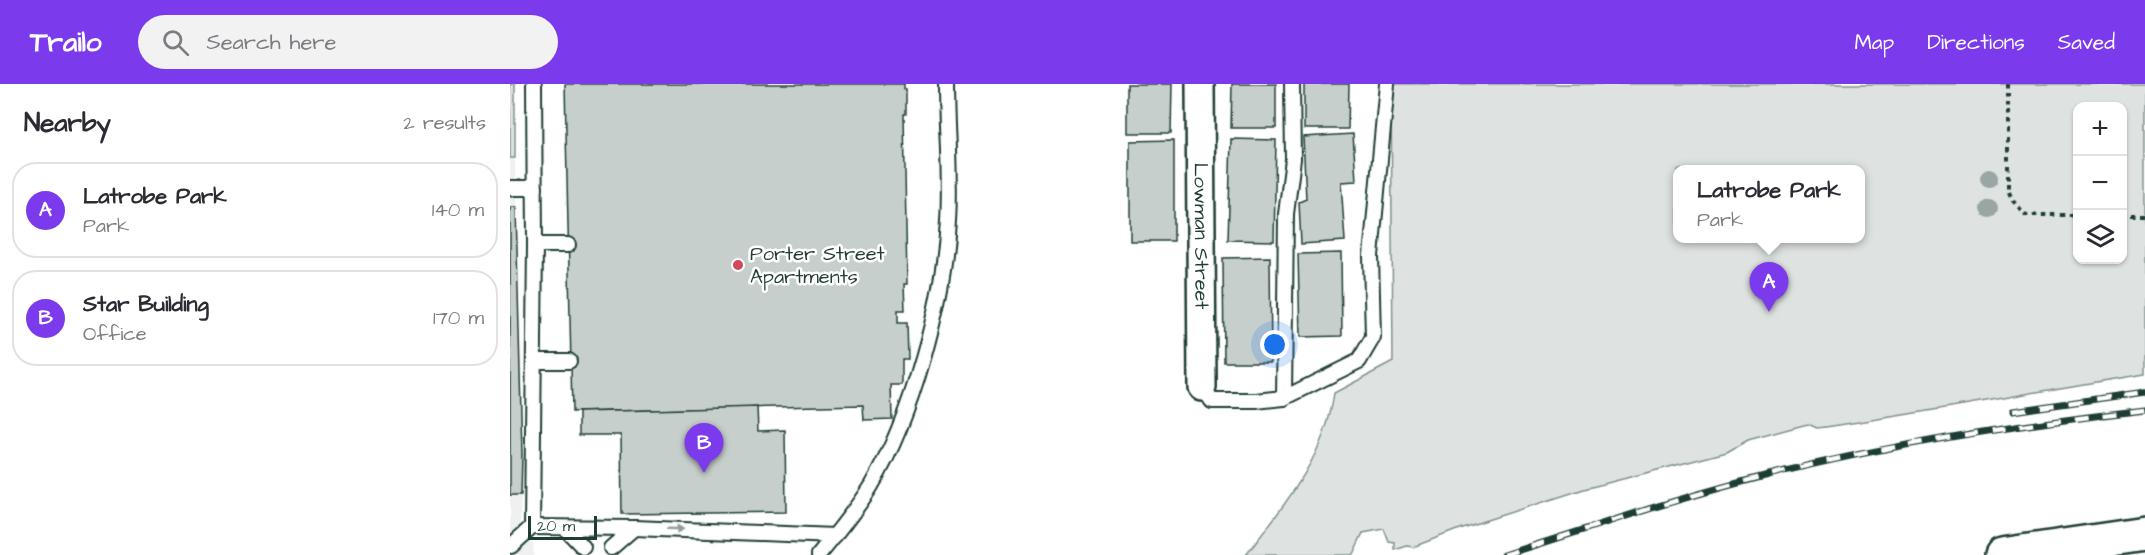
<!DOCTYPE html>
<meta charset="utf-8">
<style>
:root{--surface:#fff;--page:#f2f2f3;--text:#2b2b33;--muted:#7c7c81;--line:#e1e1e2;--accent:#7c3aed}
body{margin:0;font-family:"Architects Daughter",sans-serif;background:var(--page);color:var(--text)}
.controls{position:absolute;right:18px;top:18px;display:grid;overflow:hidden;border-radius:12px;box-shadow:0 2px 4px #0004}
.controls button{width:54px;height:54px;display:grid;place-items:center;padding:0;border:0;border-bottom:2px solid var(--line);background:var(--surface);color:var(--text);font:30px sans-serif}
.scale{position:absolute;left:18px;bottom:15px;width:69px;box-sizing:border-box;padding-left:6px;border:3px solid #1f3d34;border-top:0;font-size:16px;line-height:21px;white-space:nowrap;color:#1f3d34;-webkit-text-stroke:4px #fff;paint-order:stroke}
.you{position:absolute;left:765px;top:261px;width:21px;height:21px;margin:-15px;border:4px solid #fff;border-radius:50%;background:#1a73e8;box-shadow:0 0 0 9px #1a73e833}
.badge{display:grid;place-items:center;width:39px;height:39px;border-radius:50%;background:var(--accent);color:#fff;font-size:20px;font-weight:700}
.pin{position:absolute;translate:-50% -50px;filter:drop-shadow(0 2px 3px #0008)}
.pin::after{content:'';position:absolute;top:32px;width:21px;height:18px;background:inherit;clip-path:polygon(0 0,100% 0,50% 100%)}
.popup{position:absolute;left:1163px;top:81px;width:192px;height:78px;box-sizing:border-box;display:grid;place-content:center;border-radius:12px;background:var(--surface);filter:drop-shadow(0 2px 4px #0005);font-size:20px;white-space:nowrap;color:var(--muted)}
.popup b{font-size:22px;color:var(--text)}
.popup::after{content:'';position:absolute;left:50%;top:100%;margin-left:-12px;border:12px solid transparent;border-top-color:var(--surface)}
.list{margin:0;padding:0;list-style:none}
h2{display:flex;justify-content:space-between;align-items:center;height:78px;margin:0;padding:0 24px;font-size:26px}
h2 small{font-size:20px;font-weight:400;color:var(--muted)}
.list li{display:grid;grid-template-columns:39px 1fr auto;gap:18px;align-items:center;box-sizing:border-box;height:96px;margin:0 12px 12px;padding:0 12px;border:2px solid var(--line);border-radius:24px}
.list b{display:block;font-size:22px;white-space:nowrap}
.list p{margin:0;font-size:20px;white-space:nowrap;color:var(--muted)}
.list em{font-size:20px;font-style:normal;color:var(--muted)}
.icon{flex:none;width:33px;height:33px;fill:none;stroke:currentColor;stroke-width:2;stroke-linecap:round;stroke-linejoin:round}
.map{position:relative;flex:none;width:1635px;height:471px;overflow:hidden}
header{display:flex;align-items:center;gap:36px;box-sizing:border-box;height:84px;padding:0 30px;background:var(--accent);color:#fff}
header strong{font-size:28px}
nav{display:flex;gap:33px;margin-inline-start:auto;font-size:21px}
.search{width:420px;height:54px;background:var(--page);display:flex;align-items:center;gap:15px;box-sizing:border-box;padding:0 21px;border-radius:33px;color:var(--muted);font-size:22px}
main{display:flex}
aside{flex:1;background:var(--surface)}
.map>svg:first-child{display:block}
.built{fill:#eef1f0}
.green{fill:#dee3e2;stroke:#7e908b;stroke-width:1.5;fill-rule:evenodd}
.building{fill:#c7cfcc;stroke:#1f3d34;stroke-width:1.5}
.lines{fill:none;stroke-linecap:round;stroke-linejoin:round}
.lane-casing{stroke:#1f3d34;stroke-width:18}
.street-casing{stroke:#1f3d34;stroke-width:32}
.secondary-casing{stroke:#1f3d34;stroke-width:38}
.path{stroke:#1f3d34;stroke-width:4;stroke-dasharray:4.5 4.5;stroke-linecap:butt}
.lane{stroke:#fff;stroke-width:14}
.street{stroke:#fff;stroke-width:27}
.secondary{stroke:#fff;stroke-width:33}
.rail-casing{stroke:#1f3d34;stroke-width:7}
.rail{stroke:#fff;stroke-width:4.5;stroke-dasharray:14;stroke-linecap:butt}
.tree{fill:#99a6a3}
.oneway{fill:#8f9e9a}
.poi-dot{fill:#d1495b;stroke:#fff;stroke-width:2}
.labels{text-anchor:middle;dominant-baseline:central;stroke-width:5;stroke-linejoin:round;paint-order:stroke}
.street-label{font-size:20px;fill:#1f3d34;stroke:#fff}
.poi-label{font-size:20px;fill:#1f3d34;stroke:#fff;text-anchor:start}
</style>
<header>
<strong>Trailo</strong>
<div class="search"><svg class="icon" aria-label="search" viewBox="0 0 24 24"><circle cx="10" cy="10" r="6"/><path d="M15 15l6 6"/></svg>Search here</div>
<nav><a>Map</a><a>Directions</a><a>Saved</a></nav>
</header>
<main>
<aside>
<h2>Nearby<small>2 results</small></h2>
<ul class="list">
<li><span class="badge">A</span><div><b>Latrobe Park</b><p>Park</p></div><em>140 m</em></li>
<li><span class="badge">B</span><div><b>Star Building</b><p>Office</p></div><em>170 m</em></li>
</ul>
</aside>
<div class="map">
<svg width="1635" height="471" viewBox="0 0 1635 471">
<rect width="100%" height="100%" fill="#fff"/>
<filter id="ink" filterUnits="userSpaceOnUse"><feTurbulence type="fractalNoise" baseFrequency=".0167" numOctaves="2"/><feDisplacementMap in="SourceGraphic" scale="12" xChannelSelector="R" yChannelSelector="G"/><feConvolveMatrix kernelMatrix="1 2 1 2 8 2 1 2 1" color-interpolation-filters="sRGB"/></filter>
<g filter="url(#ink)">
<path class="built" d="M0,74H5L12,371L10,446L23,459L24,471H0Z"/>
<g class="green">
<rect x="0" y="0" width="5" height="74"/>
<path d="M881,0H1635V290C1526,307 1417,329 1307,344L1298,340L1290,342L1238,356L1217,368L1074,405L952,444L903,463L897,462L885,466V459L879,458L874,445L853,449L843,470L840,471H736C773,423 816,372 824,309L883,278ZM1568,22H1612V176H1568ZM1168,86H1350V154H1168Z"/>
</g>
<g class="building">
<path d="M55,0H394V5H396V30H394L397,200H394L395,226H388V239H397L398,275H392V301H381L382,335L354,336L353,321L62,328Z"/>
<path d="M617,0H662L661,49H617Z"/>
<path d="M722,0H766V44H721Z"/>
<path d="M794,0H839L838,45H794Z"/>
<path d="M843,50L846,97L831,98L835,157L791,160L789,118L796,115L793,53Z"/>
<path d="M721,55L766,56L764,157L718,156Z"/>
<path d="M664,56V157H620V57Z"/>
<path d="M0,123H6L12,371L11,411H0Z"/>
<path d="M831,169L832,252L790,253L788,170Z"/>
<path d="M760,173L761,278H714L713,174Z"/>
<path d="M247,323L248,347L275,346L276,428L112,430L111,351H69V328Z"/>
</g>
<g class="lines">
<g class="lane-casing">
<g id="lane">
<path d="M0,104H25"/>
<path d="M25,161H58"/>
<path d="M24,277H59"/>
<path d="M692,303L702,317H746L774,314L849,277L863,253L861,172L877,0"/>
<path d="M774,314L776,130L783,75L782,0"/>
<path d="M22,443L124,444L325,452"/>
<path d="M55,444L73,463"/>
<path d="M1,462L22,443L25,161L24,0"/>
<path d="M101,464L124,444"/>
<path d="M309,471C327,449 346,426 361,402C402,333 434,216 438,137C441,92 436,45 436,0"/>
</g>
</g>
<g class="street-casing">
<g id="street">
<path id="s1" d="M690,0L692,303"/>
</g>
</g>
<g class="secondary-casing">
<path id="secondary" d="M1492,471L1635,450"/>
</g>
<g class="path">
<path d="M1498,0V106L1503,117L1516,131H1568"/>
<path d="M1612,131H1635"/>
</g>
<use href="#lane" class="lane"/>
<use href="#street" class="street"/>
<use href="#secondary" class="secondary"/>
<g class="rail-casing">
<g id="rail">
<path d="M1503,327L1635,308"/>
<path d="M994,471C1081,444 1167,414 1255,392C1380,360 1507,341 1635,326"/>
</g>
</g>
<use href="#rail" class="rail"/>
</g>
<g class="tree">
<circle cx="1479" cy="94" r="9"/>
<circle cx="1479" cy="125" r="9"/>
</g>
<defs><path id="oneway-solid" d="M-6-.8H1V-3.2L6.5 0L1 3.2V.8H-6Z" transform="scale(1.5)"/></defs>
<use class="oneway" href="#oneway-solid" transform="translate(165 445) rotate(2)"/>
</g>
<circle class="poi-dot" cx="228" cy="181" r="6"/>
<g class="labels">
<g class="street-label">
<text stroke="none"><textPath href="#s1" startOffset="152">Lowman Street</textPath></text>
</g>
<g class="poi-label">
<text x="240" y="170">Porter Street<tspan x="240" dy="23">Apartments</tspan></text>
</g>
</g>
</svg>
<div class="controls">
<button>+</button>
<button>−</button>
<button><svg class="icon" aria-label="layers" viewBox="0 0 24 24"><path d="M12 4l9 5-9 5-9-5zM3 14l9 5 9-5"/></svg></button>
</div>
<div class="scale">20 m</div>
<div class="you"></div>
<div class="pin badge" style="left:1259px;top:228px">A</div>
<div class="popup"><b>Latrobe Park</b>Park</div>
<div class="pin badge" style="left:194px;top:389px">B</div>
</div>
</main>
